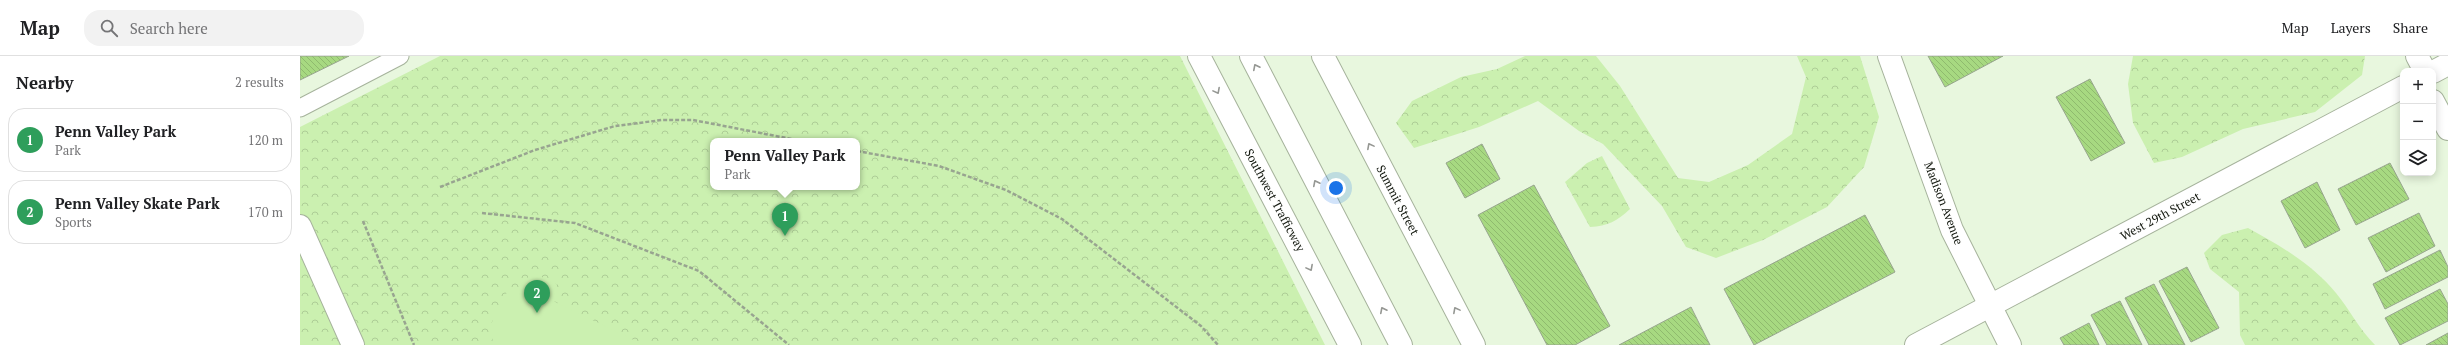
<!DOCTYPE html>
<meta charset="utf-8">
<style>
:root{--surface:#fff;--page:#f2f2f2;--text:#202124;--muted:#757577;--line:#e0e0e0;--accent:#2563eb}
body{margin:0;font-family:"PT Serif",serif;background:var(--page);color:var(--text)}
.controls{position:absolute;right:12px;top:12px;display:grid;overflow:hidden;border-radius:8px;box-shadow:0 2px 10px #0003}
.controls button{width:36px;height:36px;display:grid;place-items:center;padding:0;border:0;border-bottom:1px solid var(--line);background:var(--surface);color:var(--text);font:20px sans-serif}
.you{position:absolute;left:1036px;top:132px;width:14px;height:14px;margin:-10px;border:3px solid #fff;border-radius:50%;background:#1a73e8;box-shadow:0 0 0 6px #1a73e833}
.badge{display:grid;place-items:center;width:26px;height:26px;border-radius:50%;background:var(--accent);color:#fff;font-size:13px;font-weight:700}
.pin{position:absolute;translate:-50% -33px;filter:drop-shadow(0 1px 2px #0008)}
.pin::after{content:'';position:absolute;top:21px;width:14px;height:12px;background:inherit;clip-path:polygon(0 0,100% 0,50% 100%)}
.popup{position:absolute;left:410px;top:82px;width:150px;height:52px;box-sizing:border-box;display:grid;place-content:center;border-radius:8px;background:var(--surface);filter:drop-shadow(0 1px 3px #0005);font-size:13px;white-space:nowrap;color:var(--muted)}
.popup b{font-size:15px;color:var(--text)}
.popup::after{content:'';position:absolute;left:50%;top:100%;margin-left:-8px;border:8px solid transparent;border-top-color:var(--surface)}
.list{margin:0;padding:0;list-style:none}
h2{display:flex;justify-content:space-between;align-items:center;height:52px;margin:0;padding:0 16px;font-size:17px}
h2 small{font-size:13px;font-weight:400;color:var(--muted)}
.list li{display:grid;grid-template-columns:26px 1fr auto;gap:12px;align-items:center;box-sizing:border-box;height:64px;margin:0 8px 8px;padding:0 8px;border:1px solid var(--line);border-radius:16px}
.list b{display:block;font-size:15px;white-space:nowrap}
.list p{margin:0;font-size:13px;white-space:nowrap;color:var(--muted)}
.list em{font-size:13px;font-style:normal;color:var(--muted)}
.icon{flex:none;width:22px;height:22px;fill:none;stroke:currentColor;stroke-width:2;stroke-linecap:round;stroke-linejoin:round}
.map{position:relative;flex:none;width:2148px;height:289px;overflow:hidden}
header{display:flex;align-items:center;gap:24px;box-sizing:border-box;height:56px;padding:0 20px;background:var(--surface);border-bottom:1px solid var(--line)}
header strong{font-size:19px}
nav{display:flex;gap:22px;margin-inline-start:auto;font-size:14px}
.search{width:280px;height:36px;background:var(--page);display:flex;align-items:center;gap:10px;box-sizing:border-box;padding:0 14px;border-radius:16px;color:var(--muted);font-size:15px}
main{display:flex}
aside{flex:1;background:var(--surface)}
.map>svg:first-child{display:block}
.forest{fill:url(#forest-crowns);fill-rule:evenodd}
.pitch{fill:#cbf0b0}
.building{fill:url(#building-back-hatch);stroke:#97a58e}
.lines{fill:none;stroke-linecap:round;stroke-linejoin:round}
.service-casing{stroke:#a6b39c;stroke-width:19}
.minor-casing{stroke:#a6b39c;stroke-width:24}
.primary-casing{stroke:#a6b39c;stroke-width:24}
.path{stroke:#98a490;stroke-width:2.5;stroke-dasharray:4 2;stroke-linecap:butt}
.service{stroke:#fff;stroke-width:17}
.minor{stroke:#fff;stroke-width:22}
.primary{stroke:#fff;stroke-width:22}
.oneway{stroke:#959793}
.labels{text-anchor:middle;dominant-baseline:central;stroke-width:3;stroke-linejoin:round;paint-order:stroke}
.street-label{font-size:12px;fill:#13180f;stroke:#fefefe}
</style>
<header>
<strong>Map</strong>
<div class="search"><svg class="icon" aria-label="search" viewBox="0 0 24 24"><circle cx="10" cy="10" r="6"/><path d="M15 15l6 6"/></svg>Search here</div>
<nav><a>Map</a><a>Layers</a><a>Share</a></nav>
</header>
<main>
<aside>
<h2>Nearby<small>2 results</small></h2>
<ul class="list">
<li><span class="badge" style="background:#2e9e5b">1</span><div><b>Penn Valley Park</b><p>Park</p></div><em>120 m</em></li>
<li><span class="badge" style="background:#2e9e5b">2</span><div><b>Penn Valley Skate Park</b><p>Sports</p></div><em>170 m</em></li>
</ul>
</aside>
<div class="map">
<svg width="2148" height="289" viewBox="0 0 2148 289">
<defs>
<pattern id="forest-crowns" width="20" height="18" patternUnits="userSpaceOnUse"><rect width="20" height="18" fill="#cbf0b0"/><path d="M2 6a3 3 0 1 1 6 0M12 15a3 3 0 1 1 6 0" fill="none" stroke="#adcd96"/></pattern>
<pattern id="building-back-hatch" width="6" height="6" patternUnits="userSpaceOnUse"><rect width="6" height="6" fill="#a7d981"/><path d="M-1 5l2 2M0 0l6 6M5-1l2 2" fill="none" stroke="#8fba6e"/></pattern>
</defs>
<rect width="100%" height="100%" fill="#e8f7de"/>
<g class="forest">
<path d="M140,0H880L1025,289H0V71ZM413,85H557V131H413Z"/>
<path d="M1225,0H1296L1320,30L1378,122L1409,126L1448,109L1492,78L1506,21L1497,0H1560L1579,61L1564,111L1527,151L1463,184L1416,202L1386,191L1362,150L1303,88L1279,75L1238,45L1179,71L1114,92L1096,67L1112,45L1161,21L1197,13Z"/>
<path d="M1833,0H2065L2062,19L2015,56L1943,73L1882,101L1854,107L1833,67L1828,28Z"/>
<path d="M1302,100L1330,153C1317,165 1308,170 1290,171L1265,126L1287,107Z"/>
<path d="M1948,172C1981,190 2012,208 2036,237C2050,254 2059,273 2075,289H1945L1940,279L1939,236L1910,213L1904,197L1922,179Z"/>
</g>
<path class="pitch" d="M231,216L257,228L249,243L344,289H192L193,286L190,270L208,234L224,230Z"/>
<g class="building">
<path d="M0,0H49L0,24Z"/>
<path d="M1628,0H1703L1645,31Z"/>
<path d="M1790,23L1825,87L1791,105L1756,41Z"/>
<path d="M1182,88L1200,123L1165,142L1146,107Z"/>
<path d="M2090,107L2109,143L2056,169L2038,133Z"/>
<path d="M2017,126L2040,174L2005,192L1981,145Z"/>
<path d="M1234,129L1310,270L1275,289H1247L1178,159Z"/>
<path d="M2119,157L2135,190L2086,216L2068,182Z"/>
<path d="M1565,159L1595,216L1454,289L1424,233Z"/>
<path d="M2140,194L2148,211V221L2085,253L2073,228Z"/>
<path d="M1887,211L1919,272L1891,286L1859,225Z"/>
<path d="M1854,228L1885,289H1849L1825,242Z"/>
<path d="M2140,233L2148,248V265L2100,289L2085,262Z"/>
<path d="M1820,245L1842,289H1807L1791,259Z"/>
<path d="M1391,251L1410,289H1319Z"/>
<path d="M1789,267L1799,289H1764L1760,282Z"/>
<path d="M2148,277V289H2126Z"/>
</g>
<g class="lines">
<g class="service-casing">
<path id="service" d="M0,52L100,0"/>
</g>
<g class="minor-casing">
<g id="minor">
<path d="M1023,0L1174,289"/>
<path d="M1589,0L1652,174L1710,289"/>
<path d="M2117,0L2125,15"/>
<path d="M2133,16L2148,8"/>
<path d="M2133,45L2148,73"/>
<path d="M0,170L53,289"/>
<path d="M1616,289L2103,31"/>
</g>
</g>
<g class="primary-casing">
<g id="primary">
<path d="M899,0L1050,289"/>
<path d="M951,0L1101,289"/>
</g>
</g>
<g class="path">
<path d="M557,95L639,110L706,134L762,163L901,270L918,289"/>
<path d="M140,131L235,94L315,70L362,64H393L502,85"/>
<path d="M182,157L275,167L399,215L489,289"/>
<path d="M63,165L114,289"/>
</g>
<use href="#service" class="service"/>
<use href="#minor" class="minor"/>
<use href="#primary" class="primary"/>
</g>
<defs><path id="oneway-chevron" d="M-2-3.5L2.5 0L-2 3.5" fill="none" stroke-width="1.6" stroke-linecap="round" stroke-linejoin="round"/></defs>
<g class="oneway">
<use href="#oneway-chevron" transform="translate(956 11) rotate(-117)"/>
<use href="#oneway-chevron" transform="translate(917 35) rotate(62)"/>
<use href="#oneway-chevron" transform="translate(1070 90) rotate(-118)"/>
<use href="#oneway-chevron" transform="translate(1016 127) rotate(-117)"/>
<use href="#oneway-chevron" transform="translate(1010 212) rotate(62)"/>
<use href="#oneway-chevron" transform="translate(1083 254) rotate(-117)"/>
<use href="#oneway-chevron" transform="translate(1156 254) rotate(-118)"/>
</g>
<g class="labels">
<g class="street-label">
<text transform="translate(975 144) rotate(62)">Southwest Trafficway</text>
<text transform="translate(1098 144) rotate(62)">Summit Street</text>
<text transform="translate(1644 147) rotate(69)">Madison Avenue</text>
<text transform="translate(1860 160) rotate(-28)">West 29th Street</text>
</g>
</g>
</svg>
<div class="controls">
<button>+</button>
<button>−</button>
<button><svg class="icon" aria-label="layers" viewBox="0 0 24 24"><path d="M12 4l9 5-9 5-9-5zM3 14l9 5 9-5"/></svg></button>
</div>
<div class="you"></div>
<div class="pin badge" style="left:485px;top:180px;background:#2e9e5b">1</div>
<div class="popup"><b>Penn Valley Park</b>Park</div>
<div class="pin badge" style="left:237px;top:257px;background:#2e9e5b">2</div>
</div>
</main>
